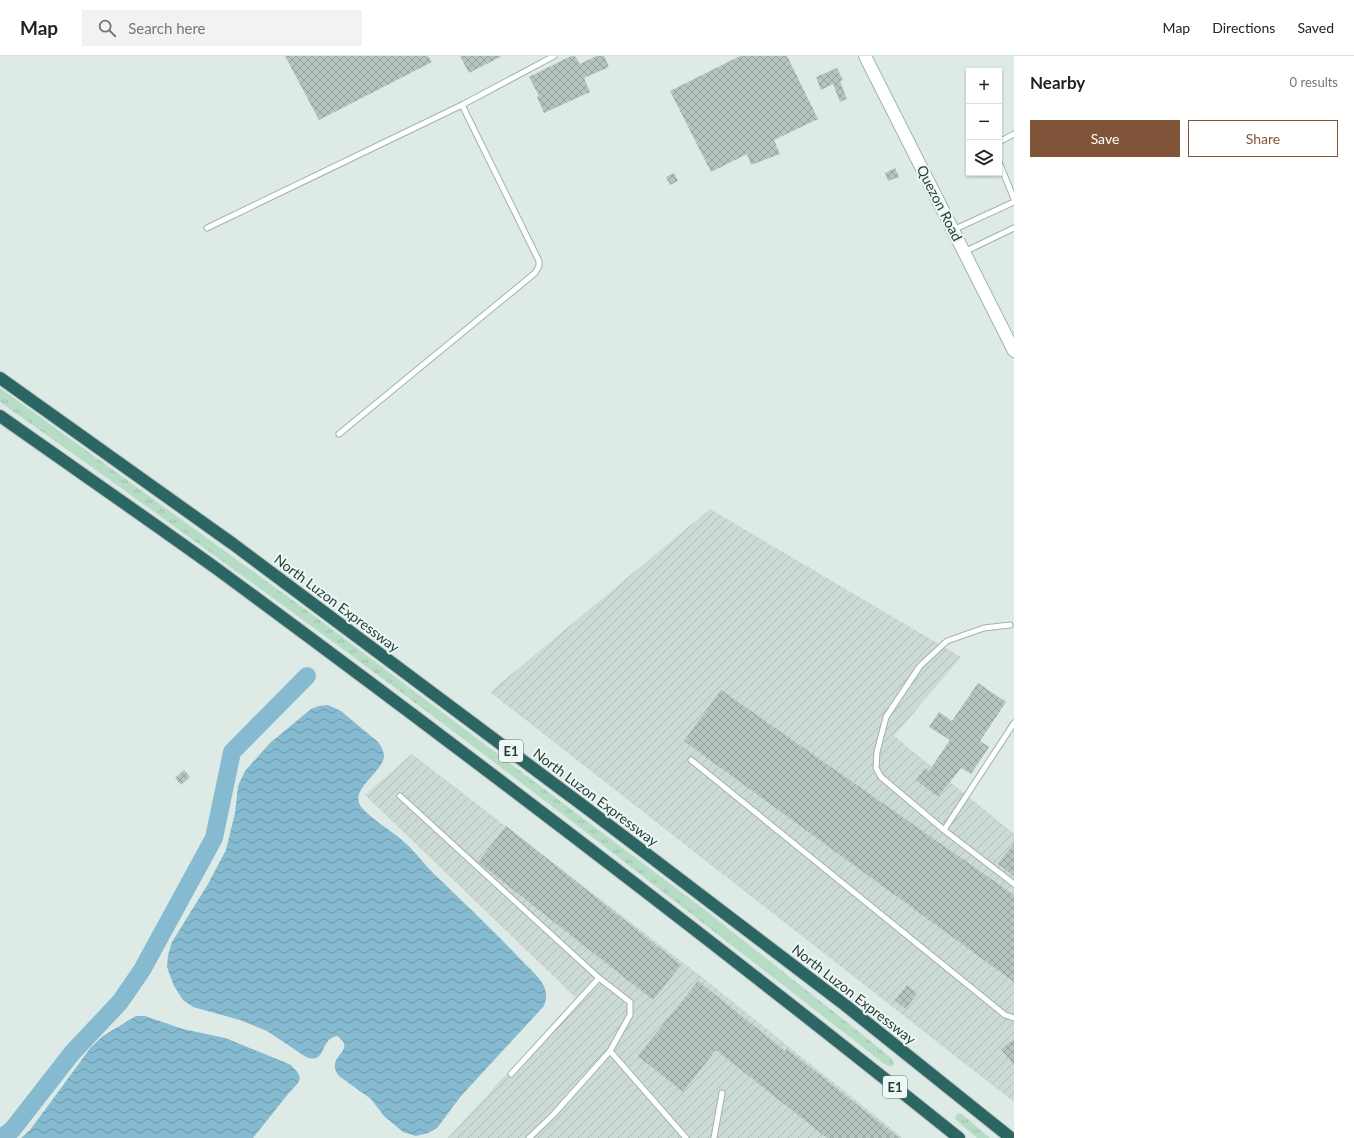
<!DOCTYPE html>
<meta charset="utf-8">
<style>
:root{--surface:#fff;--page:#f2f2f2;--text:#222;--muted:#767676;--line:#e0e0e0;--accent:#805438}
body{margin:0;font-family:Lato,sans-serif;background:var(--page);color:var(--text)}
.controls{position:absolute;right:12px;top:12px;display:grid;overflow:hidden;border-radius:0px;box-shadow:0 1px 3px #0004}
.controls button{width:36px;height:36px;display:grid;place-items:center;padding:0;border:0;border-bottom:1px solid var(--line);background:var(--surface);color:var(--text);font:20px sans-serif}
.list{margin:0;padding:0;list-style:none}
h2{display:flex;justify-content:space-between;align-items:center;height:52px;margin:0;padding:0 16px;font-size:17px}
h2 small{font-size:13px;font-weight:400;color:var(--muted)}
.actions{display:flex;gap:8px;padding:12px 16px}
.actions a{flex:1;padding:9px 0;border:1px solid var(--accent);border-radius:0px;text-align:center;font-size:14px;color:var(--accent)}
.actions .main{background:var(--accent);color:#fff}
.icon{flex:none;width:22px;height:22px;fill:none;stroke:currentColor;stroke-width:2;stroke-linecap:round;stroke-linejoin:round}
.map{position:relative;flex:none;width:1014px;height:1082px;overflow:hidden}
header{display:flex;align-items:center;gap:24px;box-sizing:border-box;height:56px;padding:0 20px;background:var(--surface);border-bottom:1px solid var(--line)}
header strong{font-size:19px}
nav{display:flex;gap:22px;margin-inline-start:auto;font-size:14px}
.search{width:280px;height:36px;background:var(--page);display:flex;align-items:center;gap:10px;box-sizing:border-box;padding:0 14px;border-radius:0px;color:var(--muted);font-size:15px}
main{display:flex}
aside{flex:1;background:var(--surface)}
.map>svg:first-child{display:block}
.industrial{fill:url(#industrial-furrows)}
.grass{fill:url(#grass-tufts)}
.water{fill:url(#water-waves)}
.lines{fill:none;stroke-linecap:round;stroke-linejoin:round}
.river{stroke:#85bad1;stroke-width:18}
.building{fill:url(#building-cross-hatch)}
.service-casing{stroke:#a1b2ae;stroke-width:7}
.secondary-casing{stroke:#9db6b0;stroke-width:14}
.motorway-casing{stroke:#bcc4c3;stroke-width:14}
.service{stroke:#fff;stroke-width:5}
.secondary{stroke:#fff;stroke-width:12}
.motorway{stroke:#2b6662;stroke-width:12}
.labels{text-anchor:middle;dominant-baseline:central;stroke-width:4;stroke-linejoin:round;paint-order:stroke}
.shield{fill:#eef7f4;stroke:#5d736f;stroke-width:1}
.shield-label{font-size:13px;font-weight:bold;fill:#1f3a36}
.street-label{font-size:14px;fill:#1f3a36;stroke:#eef7f4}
</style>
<header>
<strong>Map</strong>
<div class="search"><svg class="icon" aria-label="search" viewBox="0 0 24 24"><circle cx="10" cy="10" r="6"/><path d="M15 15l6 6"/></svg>Search here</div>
<nav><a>Map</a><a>Directions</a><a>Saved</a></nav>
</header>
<main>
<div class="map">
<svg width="1014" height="1082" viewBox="0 0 1014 1082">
<defs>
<pattern id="industrial-furrows" width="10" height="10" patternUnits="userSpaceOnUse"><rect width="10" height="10" fill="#ccdad6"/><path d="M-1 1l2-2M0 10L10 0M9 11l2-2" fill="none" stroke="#afbcb8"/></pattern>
<pattern id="grass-tufts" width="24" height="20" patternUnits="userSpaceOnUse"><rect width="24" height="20" fill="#b6dcc6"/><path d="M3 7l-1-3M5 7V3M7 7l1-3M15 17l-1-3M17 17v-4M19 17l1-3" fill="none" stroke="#9cbeab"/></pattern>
<pattern id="water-waves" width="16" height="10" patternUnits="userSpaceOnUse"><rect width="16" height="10" fill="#85bad1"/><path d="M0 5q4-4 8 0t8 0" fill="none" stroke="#6c98aa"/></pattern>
<pattern id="building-cross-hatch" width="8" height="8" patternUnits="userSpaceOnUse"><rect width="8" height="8" fill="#b4c5c0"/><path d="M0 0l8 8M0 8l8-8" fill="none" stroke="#92a19d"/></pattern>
</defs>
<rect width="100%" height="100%" fill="#deeae6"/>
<g class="industrial">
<path d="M710,453L961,601L894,680L1014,778V1046L490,636Z"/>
<path d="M412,698L703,922L903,1082H448L576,942L365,739Z"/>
</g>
<g class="grass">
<path d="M0,332L309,556L705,854L868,983L892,1003L894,1008L891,1011L883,1007C731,889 580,770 426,655C285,550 143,447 0,346Z"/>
<path d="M960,1057L963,1059L990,1082H977L956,1064L955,1061L957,1058Z"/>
</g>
<g class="water">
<path d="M328,649L341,655L378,686C381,690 384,695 384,700C383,717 347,734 362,752C374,765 389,773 402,784C414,794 423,807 433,817C464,847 495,876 524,907C531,914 542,923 545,933C547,939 546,944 544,950L461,1040L437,1072L428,1077L416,1080L403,1076L384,1060L371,1043L339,1020C323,1000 359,995 337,980C319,983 327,1009 306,1001L267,975L240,964L193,951L183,944L174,930L167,911L168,899L172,886L208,828L226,794L235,757L238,730L245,715L270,687L311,653L319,650Z"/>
<path d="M136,960H145L183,973L225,982L272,1001L291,1009L298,1017L300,1022L298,1027L288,1038L253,1082H21L30,1074L50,1047L91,991L103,980Z"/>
</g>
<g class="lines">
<path class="river" d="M1,1082L12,1074L72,997L120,946L142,914L214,782L232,696L307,620"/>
</g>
<g class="building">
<path d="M285,0H428L432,6L319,64Z"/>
<path d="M460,0H502L469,17Z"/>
<path d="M571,0H575L580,8L596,0H604L609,11L584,22L590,36L544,57L537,41L539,40L529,21Z"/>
<path d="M740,0H787L818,63L774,84L780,98L751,109L747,98L711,116L670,35Z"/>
<path d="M837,12L843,24L840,25L847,43L840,46L833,28L821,34L816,21Z"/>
<path d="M895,112L899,121L888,125L885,117Z"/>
<path d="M674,117L678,125L670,129L666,121Z"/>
<path d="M978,627L1006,646L980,685L989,691L971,718L961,712L938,741L916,724L925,712L929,715L950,684L929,671L939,656L952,665Z"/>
<path d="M721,634L1014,839V926L684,685Z"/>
<path d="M184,714L190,721L181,729L175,722Z"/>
<path d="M506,770L681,909L653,944L478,806Z"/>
<path d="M1014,787V820L998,808Z"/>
<path d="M698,925L785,995L787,993L899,1082H827L716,994L683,1036L638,1000Z"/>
<path d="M907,929L917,937L906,953L895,944Z"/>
<path d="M1014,983V1009L1001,993Z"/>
</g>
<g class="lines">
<g class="service-casing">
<g id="service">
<path d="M999,86L1014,78"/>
<path d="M999,106L1014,143"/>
<path d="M207,172L462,49L554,0"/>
<path d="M953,174L1014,146"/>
<path d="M964,196L1014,172"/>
<path d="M339,378L535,217L539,210V205L462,49"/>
<path d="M1010,569L984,572L947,585L920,610L886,661L877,696L876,712L881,721L944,774L1014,828"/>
<path d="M691,704L1005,959L1014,962"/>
<path d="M400,740L599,922L630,946V959L610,995L686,1082"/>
<path d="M944,774L1014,667"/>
<path d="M511,1018L599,922"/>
<path d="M529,1082L553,1059L610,995"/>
<path d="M714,1082L722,1037"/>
</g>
</g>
<g class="secondary-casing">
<path id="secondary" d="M865,0L1014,295"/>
</g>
<g class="motorway-casing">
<g id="motorway">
<path d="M0,322L233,488L589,754L845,949L1011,1082"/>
<path d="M0,360C72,411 145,461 217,513C468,698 716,887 959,1082"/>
</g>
</g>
<use href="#service" class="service"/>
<use href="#secondary" class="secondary"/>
<use href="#motorway" class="motorway"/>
</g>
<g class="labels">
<g class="shield">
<rect x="499" y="684" width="24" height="22" rx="3"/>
<rect x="883" y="1020" width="24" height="22" rx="3"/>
</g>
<g class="shield-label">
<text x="511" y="695">E1</text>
<text x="895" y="1031">E1</text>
</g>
<g class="street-label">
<text transform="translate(940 147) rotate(63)">Quezon Road</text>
<text transform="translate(337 547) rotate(37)">North Luzon Expressway</text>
<text transform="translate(596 741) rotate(37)">North Luzon Expressway</text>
<text transform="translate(854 938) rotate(38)">North Luzon Expressway</text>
</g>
</g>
</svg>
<div class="controls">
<button>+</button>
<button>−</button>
<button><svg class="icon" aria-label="layers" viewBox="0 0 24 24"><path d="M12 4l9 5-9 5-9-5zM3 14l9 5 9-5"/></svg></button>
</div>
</div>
<aside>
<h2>Nearby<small>0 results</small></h2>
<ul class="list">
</ul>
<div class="actions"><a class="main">Save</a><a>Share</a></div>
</aside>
</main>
